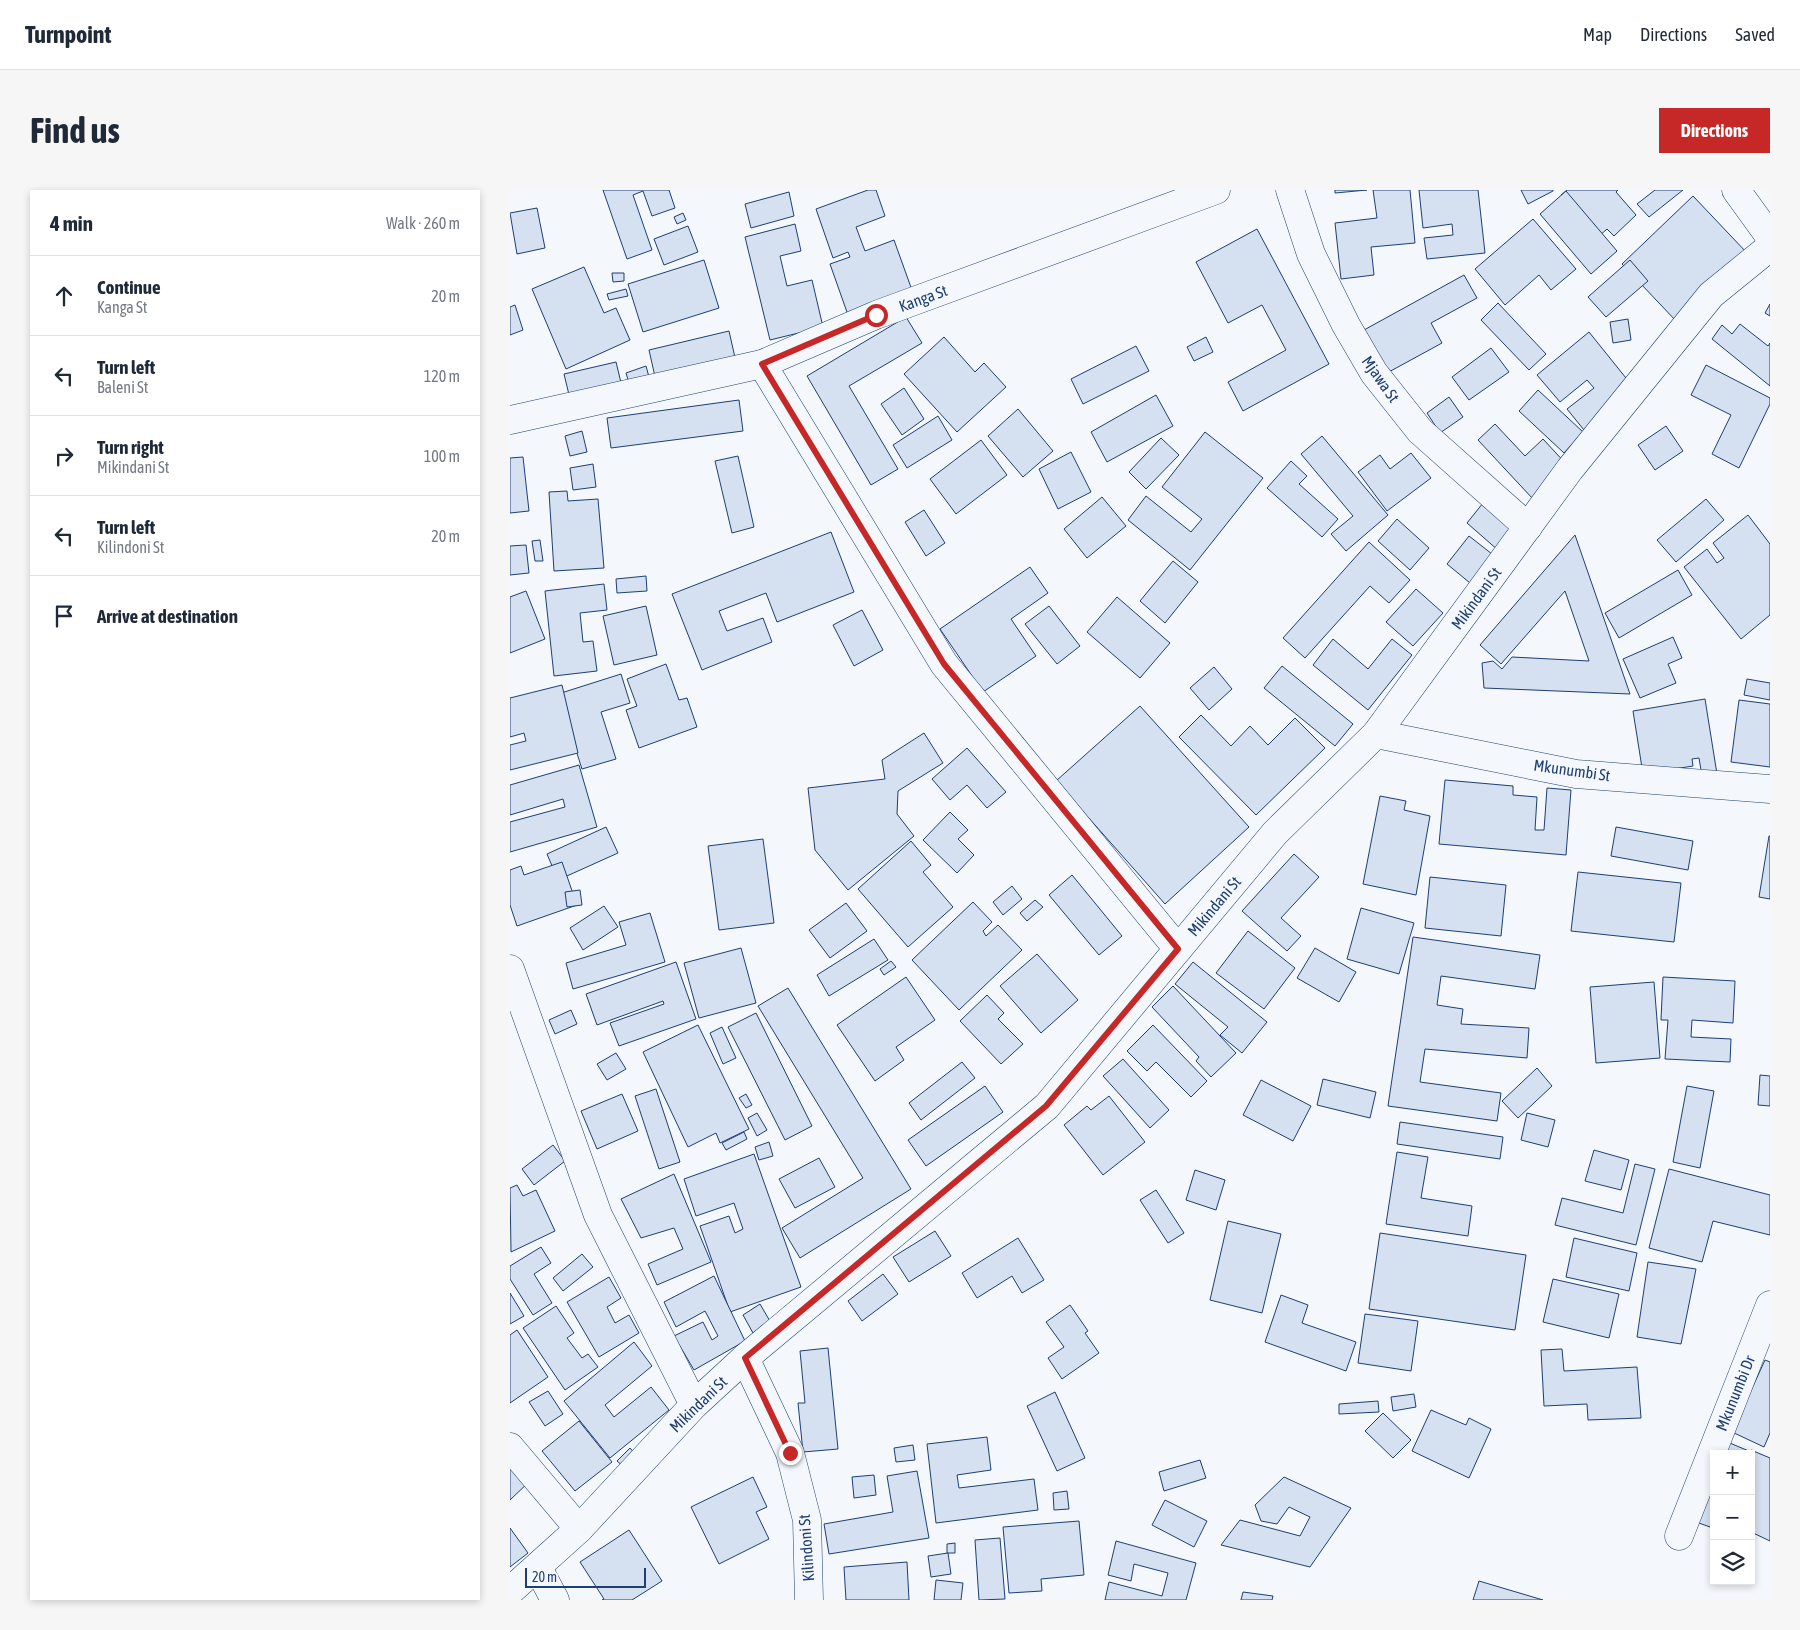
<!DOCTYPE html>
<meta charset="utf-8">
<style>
:root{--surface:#fff;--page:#f6f6f7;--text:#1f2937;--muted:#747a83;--line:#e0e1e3;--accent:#c62828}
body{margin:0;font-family:"Asap Condensed",sans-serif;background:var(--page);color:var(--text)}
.controls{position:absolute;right:15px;bottom:15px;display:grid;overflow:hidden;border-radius:0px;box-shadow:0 2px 8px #0003}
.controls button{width:45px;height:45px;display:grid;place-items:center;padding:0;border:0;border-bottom:1px solid var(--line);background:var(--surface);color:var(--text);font:25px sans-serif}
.scale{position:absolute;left:15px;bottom:12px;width:121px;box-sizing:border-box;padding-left:5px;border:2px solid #1d3f73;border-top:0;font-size:14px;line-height:18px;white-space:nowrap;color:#1d3f73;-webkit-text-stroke:4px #f4f7fb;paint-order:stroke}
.stop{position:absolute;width:15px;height:15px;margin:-11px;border:4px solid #c62828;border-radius:50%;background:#fff}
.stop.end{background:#c62828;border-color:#fff;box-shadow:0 1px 5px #0008}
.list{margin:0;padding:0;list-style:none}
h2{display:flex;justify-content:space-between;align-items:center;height:65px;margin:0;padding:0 20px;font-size:21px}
h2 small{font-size:16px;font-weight:400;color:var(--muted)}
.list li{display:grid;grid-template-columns:32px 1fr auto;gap:15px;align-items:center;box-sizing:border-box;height:80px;padding:0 20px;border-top:1px solid var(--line)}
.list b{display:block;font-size:19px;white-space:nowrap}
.list p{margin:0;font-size:16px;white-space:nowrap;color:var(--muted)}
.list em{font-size:16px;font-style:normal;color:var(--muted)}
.icon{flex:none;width:28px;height:28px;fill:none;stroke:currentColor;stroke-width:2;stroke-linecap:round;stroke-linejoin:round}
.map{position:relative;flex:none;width:1260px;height:1410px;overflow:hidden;border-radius:0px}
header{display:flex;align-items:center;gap:30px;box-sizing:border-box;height:70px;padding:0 25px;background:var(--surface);border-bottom:1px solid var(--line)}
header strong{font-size:24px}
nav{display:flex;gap:28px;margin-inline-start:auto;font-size:18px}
.intro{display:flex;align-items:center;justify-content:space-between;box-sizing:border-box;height:120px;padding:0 30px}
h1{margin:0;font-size:35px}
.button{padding:12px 22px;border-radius:0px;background:var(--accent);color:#fff;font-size:18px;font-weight:700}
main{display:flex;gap:30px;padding:0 30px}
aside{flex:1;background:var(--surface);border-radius:0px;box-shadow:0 2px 8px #0003}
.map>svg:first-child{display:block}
.building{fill:#d5e0f0;stroke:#1d3f73}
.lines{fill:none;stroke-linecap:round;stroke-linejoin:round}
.street-casing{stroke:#1d3f73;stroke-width:29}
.street{stroke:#f4f7fb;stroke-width:28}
.route{stroke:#c62828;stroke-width:6}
.labels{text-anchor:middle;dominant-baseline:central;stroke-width:4;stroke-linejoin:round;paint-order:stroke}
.street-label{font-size:16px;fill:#1d3f73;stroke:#f4f7fb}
</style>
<header>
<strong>Turnpoint</strong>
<nav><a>Map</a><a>Directions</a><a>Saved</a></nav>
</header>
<div class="intro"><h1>Find us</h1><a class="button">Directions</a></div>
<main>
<aside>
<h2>4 min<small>Walk · 260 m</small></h2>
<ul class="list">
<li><svg class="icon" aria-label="ahead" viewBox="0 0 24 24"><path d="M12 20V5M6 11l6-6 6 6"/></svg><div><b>Continue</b><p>Kanga St</p></div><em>20 m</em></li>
<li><svg class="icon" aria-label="left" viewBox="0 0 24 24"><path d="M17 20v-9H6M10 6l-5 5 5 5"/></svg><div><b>Turn left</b><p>Baleni St</p></div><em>120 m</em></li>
<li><svg class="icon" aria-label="right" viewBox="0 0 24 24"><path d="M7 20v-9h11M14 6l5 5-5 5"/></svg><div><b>Turn right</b><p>Mikindani St</p></div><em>100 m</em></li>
<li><svg class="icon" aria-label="left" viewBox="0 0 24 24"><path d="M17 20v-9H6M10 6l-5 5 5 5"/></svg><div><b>Turn left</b><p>Kilindoni St</p></div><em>20 m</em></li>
<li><svg class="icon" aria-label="arrive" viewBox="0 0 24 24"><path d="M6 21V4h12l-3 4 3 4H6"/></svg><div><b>Arrive at destination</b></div></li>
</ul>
</aside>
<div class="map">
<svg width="1260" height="1410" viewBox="0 0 1260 1410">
<rect width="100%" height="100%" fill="#f4f7fb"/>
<g class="building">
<path d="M93,0H159L165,18L142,26L133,1L123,5L142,60L117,69Z"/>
<path d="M358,0H366L375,26L346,37L355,61L384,50L403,103L338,125L320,74L340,67L338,62L323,68L306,19Z"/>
<path d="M825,0H857L825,3Z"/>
<path d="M863,0H900L905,53L861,57L864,85L831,89L825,33L867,28Z"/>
<path d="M909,0H968L975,63L917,69L914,48L943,45L942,34L913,38Z"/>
<path d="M1011,0H1043V1L1018,14Z"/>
<path d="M1057,0H1108L1106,2L1126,25L1104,46L1097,39L1088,47L1051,5Z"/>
<path d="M1145,0H1173L1139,27L1127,14Z"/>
<path d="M1056,1L1107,61L1081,84L1030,24Z"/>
<path d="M279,2L284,26L241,38L235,14Z"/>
<path d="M1183,6L1238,64L1167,132L1112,74Z"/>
<path d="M27,18L35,58L7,64L0,23Z"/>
<path d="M173,23L176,30L167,34L164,27Z"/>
<path d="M1023,29L1066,79L1041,100L1029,85L995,115L965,79Z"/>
<path d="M285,34L291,61L270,66L277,96L302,90L313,137L260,150L235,47Z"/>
<path d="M178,36L188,62L154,75L144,49Z"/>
<path d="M747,39L819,174L733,221L718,192L776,160L752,115L718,133L686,72Z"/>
<path d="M194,70L209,118L133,142L118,94Z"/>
<path d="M1120,70L1138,91L1096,127L1078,107Z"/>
<path d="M74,77L94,123L106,118L120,150L56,179L22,99Z"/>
<path d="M102,83H114V91L103,92Z"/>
<path d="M954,85L967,108L921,133L932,153L877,183L854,140Z"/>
<path d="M116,99L118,106L99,110L97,104Z"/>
<path d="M988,113L1036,164L1019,180L971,130Z"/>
<path d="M1260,114V126L1255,123Z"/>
<path d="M5,115L13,140L0,145V117Z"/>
<path d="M396,127L412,153L339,196L388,279L361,295L297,186Z"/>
<path d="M1118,129L1121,150L1103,153L1100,132Z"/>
<path d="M1230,134L1258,156L1260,153V196L1202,149L1212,135L1222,144Z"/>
<path d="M219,141L226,172L146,191L139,160Z"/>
<path d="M1079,142L1124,198L1074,240L1057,219L1084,198L1077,190L1050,212L1027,185Z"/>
<path d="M434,147L465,182L474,173L496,197L447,242L394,184Z"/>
<path d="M696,147L703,162L684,171L677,157Z"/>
<path d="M626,156L639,181L573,214L561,189Z"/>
<path d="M981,158L999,182L959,210L942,187Z"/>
<path d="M106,172L113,201L61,213L54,184Z"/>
<path d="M1196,175L1260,208V214L1229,278L1202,264L1221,225L1181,205Z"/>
<path d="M136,176L139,187L119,193L116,183Z"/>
<path d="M394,198L414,229L392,245L371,214Z"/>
<path d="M1028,200L1073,242L1054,263L1009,221Z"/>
<path d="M646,205L663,236L597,272L581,242Z"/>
<path d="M939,207L953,227L930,243L917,223Z"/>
<path d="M229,210L233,241L101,258L97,228Z"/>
<path d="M508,219L543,261L513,287L478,246Z"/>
<path d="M428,226L442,250L397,278L383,255Z"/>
<path d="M985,234L1015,266L1033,249L1058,276L1023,309L968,250Z"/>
<path d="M1156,236L1173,261L1145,280L1128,255Z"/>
<path d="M72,241L77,262L60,266L55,246Z"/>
<path d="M695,242L753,288L680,380L618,330L636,306L681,342L692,329L652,297Z"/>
<path d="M812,246L878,325L836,361L821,344L843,326L791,264Z"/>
<path d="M651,248L669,265L636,299L619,282Z"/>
<path d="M471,250L497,285L446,324L420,289Z"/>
<path d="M561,262L581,302L548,319L529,279Z"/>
<path d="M901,263L921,288L877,321L848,282L870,265L880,279Z"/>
<path d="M228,266L244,337L222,343L205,271Z"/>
<path d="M13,267L19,321L0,323V268Z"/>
<path d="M781,271L797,286L789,294L828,329L812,347L757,298Z"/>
<path d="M83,274L86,297L63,300L60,278Z"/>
<path d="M57,301L58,311L88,309L94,378L44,381L39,302Z"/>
<path d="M592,307L616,336L577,368L554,339Z"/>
<path d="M977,308L1009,335L989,361L957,333Z"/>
<path d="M1196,309L1214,330L1166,372L1147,350Z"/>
<path d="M414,320L435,353L416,366L395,332Z"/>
<path d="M1238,325L1260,354V425L1231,449L1174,377L1197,359L1207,373L1214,368L1203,353Z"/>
<path d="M887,329L919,358L900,380L868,351Z"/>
<path d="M321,342L344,402L267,432L256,403L209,421L217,441L253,428L262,452L192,480L162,404Z"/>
<path d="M1065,345L1120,504L974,498L972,473L983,471L992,479L1002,467L1079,471L1055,401L991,474L970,455Z"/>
<path d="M959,346L982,364L960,393L937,374Z"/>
<path d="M30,350L33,371H25L22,351Z"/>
<path d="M859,352L900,390L879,413L860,396L795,468L773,448Z"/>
<path d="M16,355L19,383L0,385V356Z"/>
<path d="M663,371L688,392L655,433L630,411Z"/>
<path d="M520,377L538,403L501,429L526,466L473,502L430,439Z"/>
<path d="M1168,380L1182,405L1109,448L1095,423Z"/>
<path d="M136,386L137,401L107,403L106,389Z"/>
<path d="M94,394L97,420L70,423L73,452L83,451L87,481L44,486L35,401Z"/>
<path d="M906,399L933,423L903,456L876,432Z"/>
<path d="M16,401L35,449L0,463V407Z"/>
<path d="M607,407L660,453L630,488L577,442Z"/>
<path d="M136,416L147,465L104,475L93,426Z"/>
<path d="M539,416L570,456L547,474L515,434Z"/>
<path d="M352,420L373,460L344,476L323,435Z"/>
<path d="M1163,447L1172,468L1158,474L1166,493L1130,508L1113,469Z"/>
<path d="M823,449L858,479L882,449L902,465L858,520L803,475Z"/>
<path d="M156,474L169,510L177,508L187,537L129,558L116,520L127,516L117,489Z"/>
<path d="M772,476L843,534L825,556L754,498Z"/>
<path d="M704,477L722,499L699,520L680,498Z"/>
<path d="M111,484L120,513L91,522L106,569L72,579L48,504Z"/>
<path d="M1237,489L1260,493V510L1234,505Z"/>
<path d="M52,495L68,563L0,580V555L16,551L14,543L0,547V508Z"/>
<path d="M1195,509L1207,584L1192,586L1189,568L1182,569L1183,576L1133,584L1123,521Z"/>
<path d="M1229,510L1260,514V577L1221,572Z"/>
<path d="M630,516L739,637L655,714L546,591Z"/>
<path d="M691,525L721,556L740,536L758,555L785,528L815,558L746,625L669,547Z"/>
<path d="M414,543L433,573L388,601L387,624L404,646L338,700L305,660L298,598L375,589L372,570Z"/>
<path d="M457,558L496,602L477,618L457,595L440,610L422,589Z"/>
<path d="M69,575L87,637L0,662V632L55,617L53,609L0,625V595Z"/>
<path d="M935,590L1003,596V605L1027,607L1025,640H1034L1037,598L1061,600L1056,665L929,654Z"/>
<path d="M870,606L896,611L894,620L920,626L906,705L853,694Z"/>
<path d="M440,622L458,640L448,649L464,665L447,683L413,650Z"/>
<path d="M96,637L108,663L48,690L37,664Z"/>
<path d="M1106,637L1183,651L1178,680L1101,666Z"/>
<path d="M1259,646H1260V709L1249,707Z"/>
<path d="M253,649L264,733L209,740L198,656Z"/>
<path d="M401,651L421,675L413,682L443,717L398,757L348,699Z"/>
<path d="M784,664L809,687L771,728L791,746L777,761L732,721Z"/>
<path d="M52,672L67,715L7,736L0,715V680L11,676L14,685Z"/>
<path d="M1068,682L1171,693L1164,752L1061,741Z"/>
<path d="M562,685L612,746L589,765L539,705Z"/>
<path d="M920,687L996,695L991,746L915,738Z"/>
<path d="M502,696L512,709L493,725L483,712Z"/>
<path d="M70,700L72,715L57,717L55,702Z"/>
<path d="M525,710L533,717L517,731L510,723Z"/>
<path d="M463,712L482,732L473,741L476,746L488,735L512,760L449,820L402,770Z"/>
<path d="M336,713L357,741L320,768L299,740Z"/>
<path d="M94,716L108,737L73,760L60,738Z"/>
<path d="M851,718L904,733L889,784L837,769Z"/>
<path d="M140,723L155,772L63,799L56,773L116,755L109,732Z"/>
<path d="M738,741L785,778L754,819L706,783Z"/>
<path d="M903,747L1030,765L1025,799L931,786L927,815L953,819L951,834L1019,838L1017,868L915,859L910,892L991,903L987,931L878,916Z"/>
<path d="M364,749L378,770L319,806L307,785Z"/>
<path d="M231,758L246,813L189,828L174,773Z"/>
<path d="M805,758L846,782L829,812L787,788Z"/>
<path d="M527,764L568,810L531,843L490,796Z"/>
<path d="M381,771L386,777L374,785L370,779Z"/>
<path d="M166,772L186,829L109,856L100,833L154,814L153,811L87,835L76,804Z"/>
<path d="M683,772L757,832L732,863L710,845L718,837L665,794Z"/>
<path d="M396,787L425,830L386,857L394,870L365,891L327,835Z"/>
<path d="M1153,787L1225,791L1223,833L1182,830L1181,847L1221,849L1220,872L1155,869L1158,830H1151Z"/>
<path d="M1144,792L1150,868L1086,873L1080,797Z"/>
<path d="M663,796L726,863L701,887L686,871L689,867L642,817Z"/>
<path d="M278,798L401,999L290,1068L272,1038L353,988L248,816Z"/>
<path d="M477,805L494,823L488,829L513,854L491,874L450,831Z"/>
<path d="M61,820L67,834L45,844L39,830Z"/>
<path d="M246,823L302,936L275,950L218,837Z"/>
<path d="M188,835L239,939L210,953L206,943L178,957L133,862Z"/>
<path d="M643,835L697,891L681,907L646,872L637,881L617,861Z"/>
<path d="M212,837L226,868L213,874L200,843Z"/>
<path d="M106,863L116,879L97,890L87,874Z"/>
<path d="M613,869L659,920L640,938L593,886Z"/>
<path d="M452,872L465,888L411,930L399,913Z"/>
<path d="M1027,878L1042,896L1008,928L992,911Z"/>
<path d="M1250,885L1260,886V916L1248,915Z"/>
<path d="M813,889L866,902L860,928L807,915Z"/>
<path d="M751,890L801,916L783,951L733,925Z"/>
<path d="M475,896L493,922L416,976L398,950Z"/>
<path d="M1177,896L1204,901L1190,978L1163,972Z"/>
<path d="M146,899L170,972L149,979L125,906Z"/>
<path d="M112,904L128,941L87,959L71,921Z"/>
<path d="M236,904L242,915L236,918L229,908Z"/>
<path d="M599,906L635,952L593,985L554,935L577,916L581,920Z"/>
<path d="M247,923L257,940L247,946L238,928Z"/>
<path d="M1017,923L1045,930L1038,957L1011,950Z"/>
<path d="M890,932L993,947L990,969L887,954Z"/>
<path d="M234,942L237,949L216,960L212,953Z"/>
<path d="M259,952L263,966L249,970L245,957Z"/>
<path d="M43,955L55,971L24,995L12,979Z"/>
<path d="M1084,960L1119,970L1111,1000L1075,991Z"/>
<path d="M887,962L918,967L911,1008L962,1016L958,1046L876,1034Z"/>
<path d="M244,964L291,1097L220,1122L190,1036L219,1026L225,1043L233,1039L224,1013L186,1026L174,989Z"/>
<path d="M309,968L325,997L285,1018L269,989Z"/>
<path d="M1125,974L1145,979L1126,1055L1045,1035L1052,1008L1113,1023Z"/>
<path d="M1159,979L1260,1005V1045L1203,1031L1192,1072L1139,1058Z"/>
<path d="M685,980L715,990L706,1020L676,1010Z"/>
<path d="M164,984L201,1072L147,1095L138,1074L173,1059L164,1038L131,1048L111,1009Z"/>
<path d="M7,995L13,1006L26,1000L45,1041L1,1062L0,998Z"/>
<path d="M646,1000L674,1043L658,1053L630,1010Z"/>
<path d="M718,1031L771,1044L752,1123L700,1110Z"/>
<path d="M425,1041L441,1066L399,1092L383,1067Z"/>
<path d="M870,1043L1016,1065L1005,1140L859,1119Z"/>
<path d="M508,1048L534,1090L512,1103L502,1086L467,1108L452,1083Z"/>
<path d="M1064,1048L1127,1063L1119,1101L1056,1087Z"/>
<path d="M31,1057L41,1073L24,1084L42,1113L23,1125L0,1089V1076Z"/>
<path d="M72,1064L83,1077L53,1101L43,1088Z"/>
<path d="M1138,1072L1186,1079L1171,1154L1127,1147Z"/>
<path d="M373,1084L388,1104L352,1131L338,1111Z"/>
<path d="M204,1086L235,1151L184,1180L164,1146L193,1132L202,1150L208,1146L195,1121L166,1137L154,1112Z"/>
<path d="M99,1087L111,1108L97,1117L105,1133L119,1125L129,1143L89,1167L57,1112Z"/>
<path d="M1043,1089L1109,1104L1099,1148L1033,1132Z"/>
<path d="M0,1103L14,1126L0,1134Z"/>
<path d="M771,1105L798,1115L792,1133L846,1152L836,1181L755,1152Z"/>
<path d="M250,1114L261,1133L243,1143L233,1125Z"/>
<path d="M560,1115L578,1141L575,1143L589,1163L552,1189L538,1168L554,1157L536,1132Z"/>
<path d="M46,1116L64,1143L57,1148L72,1168L78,1164L88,1177L55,1200L13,1138Z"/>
<path d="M855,1124L908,1131L901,1181L848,1173Z"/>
<path d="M7,1140L38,1187L0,1213V1145Z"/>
<path d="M124,1152L142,1176L95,1215L104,1227L141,1197L159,1220L100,1268L54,1211Z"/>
<path d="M318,1158L328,1259L293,1262L288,1213H295L290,1161Z"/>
<path d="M1052,1159L1054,1181L1127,1177L1131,1228L1078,1230L1077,1214L1034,1216L1031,1160Z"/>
<path d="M1255,1170L1260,1172V1243L1254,1257L1222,1242Z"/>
<path d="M38,1201L53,1224L35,1236L19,1212Z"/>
<path d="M545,1202L575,1268L547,1281L517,1216Z"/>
<path d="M904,1204L906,1217L883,1221L881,1207Z"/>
<path d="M868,1211L869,1222L829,1224V1214Z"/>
<path d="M921,1220L956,1235L959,1228L981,1239L959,1288L902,1261Z"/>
<path d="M873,1223L901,1250L883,1268L855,1241Z"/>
<path d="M69,1231L102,1272L65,1301L32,1261Z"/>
<path d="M477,1247L481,1280L447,1285L449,1298L524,1289L528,1320L426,1333L417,1254Z"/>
<path d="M1215,1251L1246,1264L1241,1274V1264H1210Z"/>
<path d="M403,1255L405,1270L386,1272L384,1258Z"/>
<path d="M120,1258L126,1265L114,1277L107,1271Z"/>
<path d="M1241,1260L1260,1268V1351L1241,1342Z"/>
<path d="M0,1268L21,1290L0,1310Z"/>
<path d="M690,1270L696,1288L654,1301L649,1282Z"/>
<path d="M407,1281L419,1348L319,1364L314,1334L383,1322L377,1286Z"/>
<path d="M364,1285L366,1305L344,1308L342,1287Z"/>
<path d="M243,1287L257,1317L246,1322L259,1349L209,1374L181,1317Z"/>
<path d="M774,1287L841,1318L800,1377L711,1355L730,1330L790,1346L800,1327L779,1317L767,1334L751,1331L745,1315Z"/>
<path d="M1198,1300L1204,1302V1327L1200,1337L1186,1332Z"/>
<path d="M557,1301L559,1319L544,1320L543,1303Z"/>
<path d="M655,1310L697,1331L684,1357L642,1335Z"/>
<path d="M569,1331L574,1385L531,1389L532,1401L499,1403L493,1337Z"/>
<path d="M0,1338L18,1363L0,1377Z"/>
<path d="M119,1340L152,1391L122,1410H92L94,1409L70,1372Z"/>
<path d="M490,1348L495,1409L469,1410L465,1350Z"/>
<path d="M606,1351L686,1373L676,1410H595L599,1392L652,1406L658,1383L624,1374L621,1391L598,1385Z"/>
<path d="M445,1353V1363H437V1354Z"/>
<path d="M438,1363L441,1384L421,1387L418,1366Z"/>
<path d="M397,1372L399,1410H336L334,1377Z"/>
<path d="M426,1390L453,1393L451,1410H424Z"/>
<path d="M969,1391L1033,1410H963Z"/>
<path d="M733,1402L763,1406L762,1410H731Z"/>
</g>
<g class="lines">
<g class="street-casing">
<g id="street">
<path d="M780,0L801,64L836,135L864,183L910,241L1018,337"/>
<path d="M1226,0L1260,47"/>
<path d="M252,174L434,474L668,759"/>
<path d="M0,230L252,174L366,125L706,0"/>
<path d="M866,544L1066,584L1260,599"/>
<path d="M0,779L88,1025L184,1215"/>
<path d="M235,1168L280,1263L297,1330L299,1410"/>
<path d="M0,1257L69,1339"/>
<path d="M1169,1346L1260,1115"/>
<path d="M28,1378L45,1410"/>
<path d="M0,1401L69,1339L184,1215L235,1168L537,916L765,643L866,544L1060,279L1201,105L1260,57"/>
</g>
</g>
<use href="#street" class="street"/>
</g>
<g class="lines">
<path class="route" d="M280,1263L235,1168L536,916L668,759L434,474L252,174L366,125"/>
</g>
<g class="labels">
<g class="street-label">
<text transform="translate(413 108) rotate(-20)">Kanga St</text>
<text transform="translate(871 189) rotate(55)">Mjawa St</text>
<text transform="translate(966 408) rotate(-54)">Mikindani St</text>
<text transform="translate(1062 580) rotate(8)">Mkunumbi St</text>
<text transform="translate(704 716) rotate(-50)">Mikindani St</text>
<text transform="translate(1225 1203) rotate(-68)">Mkunumbi Dr</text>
<text transform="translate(188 1214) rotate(-44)">Mikindani St</text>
<text transform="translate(296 1358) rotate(-94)">Kilindoni St</text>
</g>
</g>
</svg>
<div class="controls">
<button>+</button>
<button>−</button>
<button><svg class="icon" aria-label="layers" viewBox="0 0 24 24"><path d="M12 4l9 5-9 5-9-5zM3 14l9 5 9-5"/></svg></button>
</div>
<div class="scale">20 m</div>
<div class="stop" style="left:366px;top:125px"></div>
<div class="stop end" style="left:280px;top:1263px"></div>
</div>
</main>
